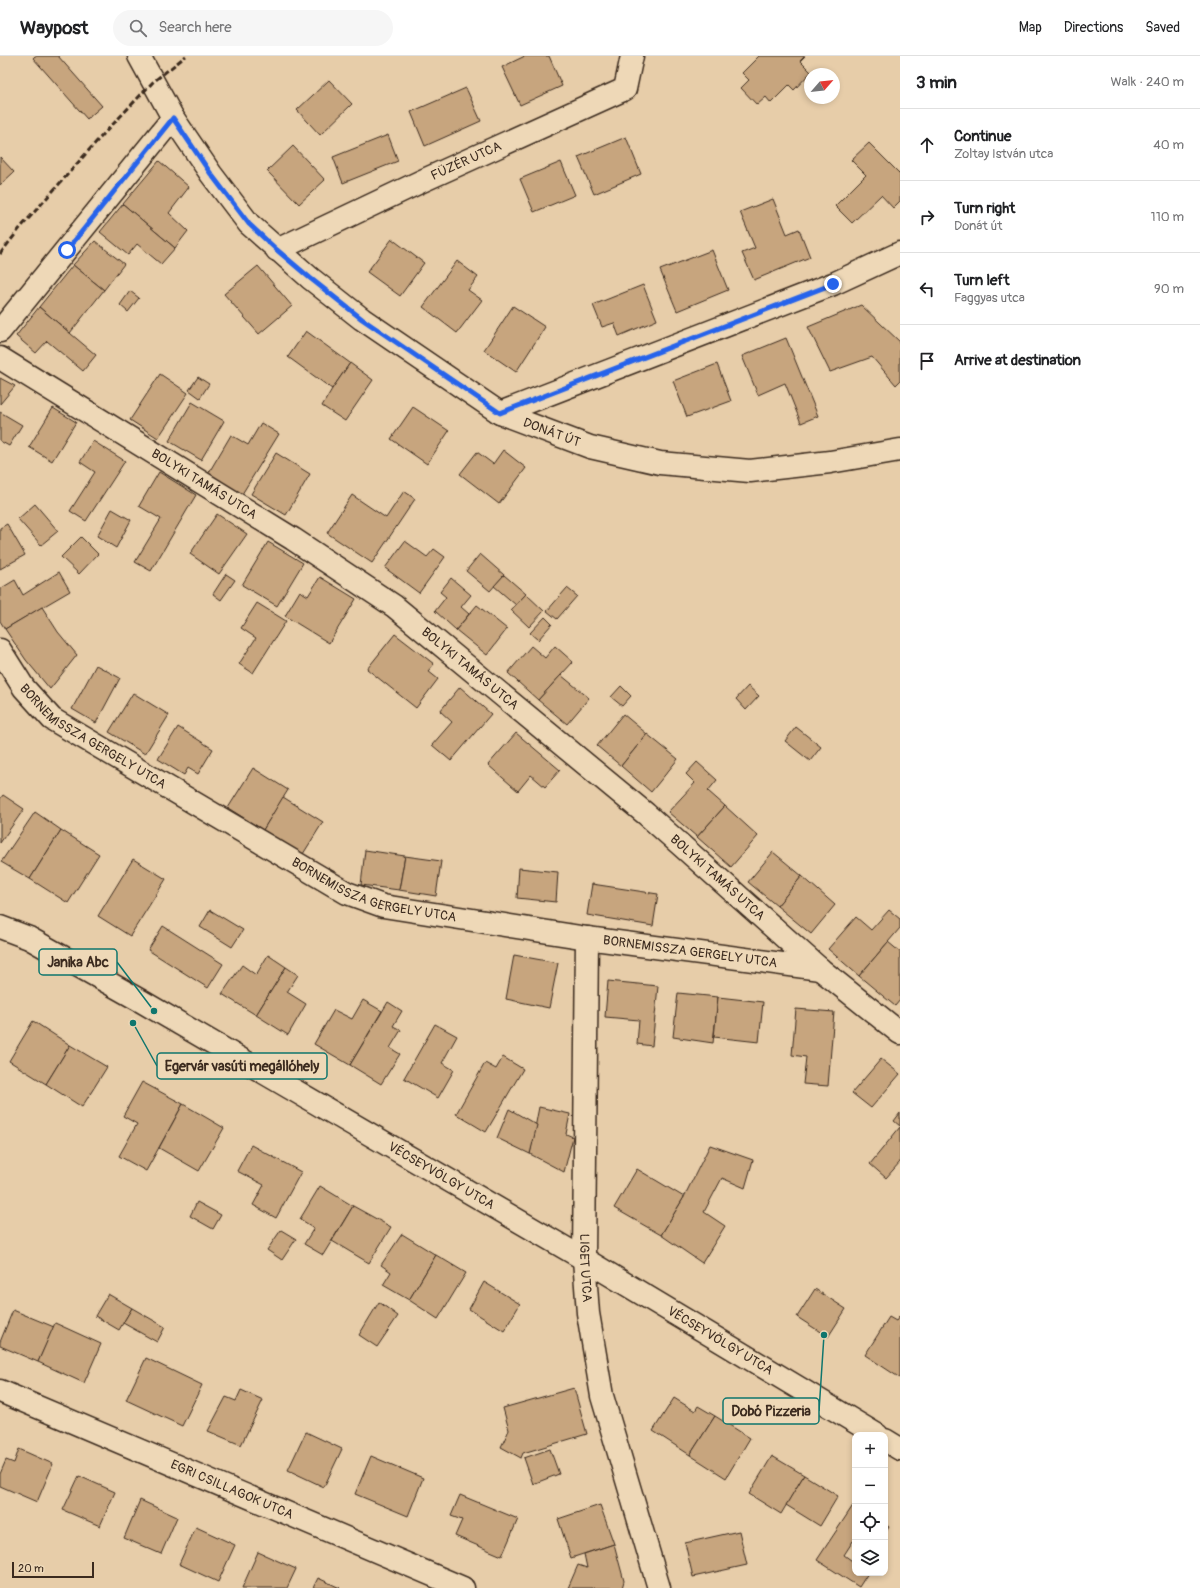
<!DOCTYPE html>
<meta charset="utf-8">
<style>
:root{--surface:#fff;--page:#f6f6f6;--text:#202124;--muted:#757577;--line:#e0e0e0}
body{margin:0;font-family:Pangolin,sans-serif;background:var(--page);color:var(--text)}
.controls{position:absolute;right:12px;bottom:12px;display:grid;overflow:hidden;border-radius:8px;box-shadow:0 2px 6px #0003}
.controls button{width:36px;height:36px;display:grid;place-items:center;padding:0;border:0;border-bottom:1px solid var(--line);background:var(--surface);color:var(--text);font:20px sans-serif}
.compass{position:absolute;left:804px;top:12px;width:36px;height:36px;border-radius:50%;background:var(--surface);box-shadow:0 2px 6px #0003;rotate:62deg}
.scale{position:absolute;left:12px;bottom:10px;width:82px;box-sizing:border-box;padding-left:4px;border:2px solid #3b2a1e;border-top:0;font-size:11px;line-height:14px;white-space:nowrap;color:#3b2a1e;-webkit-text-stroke:3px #eed8b7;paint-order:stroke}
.stop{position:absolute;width:12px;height:12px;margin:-9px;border:3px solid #2563eb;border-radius:50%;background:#fff}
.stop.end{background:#2563eb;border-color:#fff;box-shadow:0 1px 4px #0008}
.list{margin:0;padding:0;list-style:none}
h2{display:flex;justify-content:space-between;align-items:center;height:52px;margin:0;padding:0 16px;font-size:17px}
h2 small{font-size:13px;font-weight:400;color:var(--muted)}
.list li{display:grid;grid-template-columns:26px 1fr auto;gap:12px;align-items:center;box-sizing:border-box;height:72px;padding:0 16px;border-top:1px solid var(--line)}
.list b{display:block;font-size:15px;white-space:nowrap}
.list p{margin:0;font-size:13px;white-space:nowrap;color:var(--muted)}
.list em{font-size:13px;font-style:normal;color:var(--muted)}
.icon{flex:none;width:22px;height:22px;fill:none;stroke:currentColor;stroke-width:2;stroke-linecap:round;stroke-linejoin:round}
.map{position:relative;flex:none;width:900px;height:1532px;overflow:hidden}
header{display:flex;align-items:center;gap:24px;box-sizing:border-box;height:56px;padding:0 20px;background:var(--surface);border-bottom:1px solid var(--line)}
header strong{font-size:19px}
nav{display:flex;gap:22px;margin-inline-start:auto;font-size:14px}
.search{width:280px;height:36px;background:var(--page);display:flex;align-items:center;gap:10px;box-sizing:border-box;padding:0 14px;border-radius:22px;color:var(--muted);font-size:15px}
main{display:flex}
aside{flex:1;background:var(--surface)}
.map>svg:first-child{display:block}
.building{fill:#c7a57e;stroke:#3b2a1e}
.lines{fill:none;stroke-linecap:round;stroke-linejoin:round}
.street-casing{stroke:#3b2a1e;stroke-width:25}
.secondary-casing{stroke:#3b2a1e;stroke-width:25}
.street{stroke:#eed8b7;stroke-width:22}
.secondary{stroke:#eed8b7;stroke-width:22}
.rail{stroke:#3b2a1e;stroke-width:3;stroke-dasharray:6 3;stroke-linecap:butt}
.route{stroke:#2563eb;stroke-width:5}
.labels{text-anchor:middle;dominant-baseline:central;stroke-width:3.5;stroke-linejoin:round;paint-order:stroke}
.street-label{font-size:13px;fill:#3b2a1e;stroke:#eed8b7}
.leader{fill:none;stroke:#0f766e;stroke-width:1.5}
.callout-dot{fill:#0f766e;stroke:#eed8b7;stroke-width:1.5}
.callout{fill:#eed8b7;stroke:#0f766e;stroke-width:1.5}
.callout-label{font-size:14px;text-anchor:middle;font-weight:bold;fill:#3b2a1e}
</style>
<header>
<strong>Waypost</strong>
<div class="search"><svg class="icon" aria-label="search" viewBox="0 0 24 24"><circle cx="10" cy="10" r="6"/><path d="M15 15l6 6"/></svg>Search here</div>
<nav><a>Map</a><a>Directions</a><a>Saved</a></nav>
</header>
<main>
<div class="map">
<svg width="900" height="1532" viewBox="0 0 900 1532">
<rect width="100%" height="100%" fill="#e7cda9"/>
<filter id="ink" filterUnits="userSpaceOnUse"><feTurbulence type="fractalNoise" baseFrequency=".025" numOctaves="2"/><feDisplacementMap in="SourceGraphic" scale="8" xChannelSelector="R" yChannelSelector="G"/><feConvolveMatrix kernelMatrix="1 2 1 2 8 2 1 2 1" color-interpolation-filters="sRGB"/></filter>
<g filter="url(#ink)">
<g class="building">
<path d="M35,0H58L102,50L87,63L33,2Z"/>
<path d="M525,0H549L562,30L520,49L502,11Z"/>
<path d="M759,0H805L800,5L811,16L794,34L789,29L771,47L766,41L757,49L741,32L749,24L742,17Z"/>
<path d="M329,24L352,48L320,79L297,54Z"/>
<path d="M466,32L481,65L425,90L411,56Z"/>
<path d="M388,79L398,105L343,127L333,101Z"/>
<path d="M626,81L641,118L594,138L578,101Z"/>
<path d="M869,87L900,118V145L893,152L881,139L852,167L835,150L866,119L851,104Z"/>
<path d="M293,90L325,124L299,148L267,115Z"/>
<path d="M0,101L14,116L0,129Z"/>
<path d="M159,105L189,131L169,157L188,175L175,192L123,148Z"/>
<path d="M561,106L575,139L534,156L520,123Z"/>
<path d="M773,143L787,178L799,173L810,201L754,224L742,197L755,192L740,156Z"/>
<path d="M123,148L175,192L161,208L137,188L128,199L100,176Z"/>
<path d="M392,183L424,207L400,240L367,216Z"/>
<path d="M95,185L124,208L104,234L73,209Z"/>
<path d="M712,194L728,234L677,255L660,214Z"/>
<path d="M457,205L478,221L468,234L482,244L457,277L423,251Z"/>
<path d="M73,209L104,234L70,277L39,251Z"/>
<path d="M258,210L292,250L259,278L224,238Z"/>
<path d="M643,229L657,264L619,280L614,267L602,271L593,249Z"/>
<path d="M130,235L139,242L128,256L120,249Z"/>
<path d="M861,249L900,286V325L896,329L872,301L830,316L808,271Z"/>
<path d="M513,250L545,271L516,316L484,294Z"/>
<path d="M39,251L96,299L83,315L47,285L36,297L16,280Z"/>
<path d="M306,275L350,307L332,333L288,301Z"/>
<path d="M786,282L818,360L801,367L785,327L758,339L742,300Z"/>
<path d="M350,307L373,324L345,365L322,350L332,333Z"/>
<path d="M717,308L731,345L687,361L673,325Z"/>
<path d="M160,318L188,337L158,382L130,364Z"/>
<path d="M198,321L209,328L200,342L189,334Z"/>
<path d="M0,322L15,330L0,348Z"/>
<path d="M192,346L224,365L201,404L169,385Z"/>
<path d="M413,351L449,375L427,408L391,383Z"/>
<path d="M53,352L76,366L52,405L29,391Z"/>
<path d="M0,356L22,369L9,390L0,385Z"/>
<path d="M261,367L279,378L242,438L208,418L231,379L248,389Z"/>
<path d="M93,385L125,405L86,465L70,455L95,416L80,406Z"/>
<path d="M503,394L526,412L499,448L460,418L477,396L493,408Z"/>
<path d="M276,397L310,418L286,459L251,438Z"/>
<path d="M159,416L196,439L151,515L135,506L161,463L139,450Z"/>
<path d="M404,435L415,443L372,507L327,477L352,439L386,462Z"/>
<path d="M35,448L58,475L41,489L18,463Z"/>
<path d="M112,453L131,464L116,492L97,480Z"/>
<path d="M217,458L247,478L219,518L190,498Z"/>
<path d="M7,468L25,499L0,513V472Z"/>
<path d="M81,481L98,498L79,518L61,501Z"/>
<path d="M405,485L427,501L434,493L445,501L419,537L385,512Z"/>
<path d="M268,486L303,507L277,550L242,529Z"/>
<path d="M480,498L504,519L490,535L466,515Z"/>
<path d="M59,516L70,535L5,573L0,565V533L15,524L23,539Z"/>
<path d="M226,518L235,524L221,544L213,538Z"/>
<path d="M504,519L526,538L516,549L494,530Z"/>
<path d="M320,521L356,543L329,587L285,560L300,535L308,540Z"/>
<path d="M451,522L471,539L461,551L469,558L456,574L435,555L446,541L440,536Z"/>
<path d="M567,532L577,540L557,563L547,555Z"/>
<path d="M526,538L544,555L529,571L511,554Z"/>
<path d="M257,547L286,565L253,617L239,608L256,582L241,572Z"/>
<path d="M477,549L507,573L487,599L456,574Z"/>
<path d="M42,551L58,576L77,599L50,633L26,604L5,573Z"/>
<path d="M545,561L552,568L538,584L530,577Z"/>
<path d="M395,578L434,608L428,615L438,623L416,652L367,613Z"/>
<path d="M531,590L545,602L555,590L573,606L538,644L508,617Z"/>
<path d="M96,609L120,622L96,667L72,653Z"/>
<path d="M561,619L589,642L567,668L538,644Z"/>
<path d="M621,630L631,640L622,650L611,641Z"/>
<path d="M748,630L759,640L746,654L736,643Z"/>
<path d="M460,631L491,658L451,705L432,689L452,666L440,655Z"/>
<path d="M133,637L169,659L145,698L109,676Z"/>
<path d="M623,658L647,678L621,710L597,690Z"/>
<path d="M178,671L213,693L198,718L188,712L184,719L158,703Z"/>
<path d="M796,671L821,691L810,705L785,685Z"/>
<path d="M516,677L560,714L545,731L531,719L518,735L488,709Z"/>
<path d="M647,678L678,703L651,736L621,710Z"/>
<path d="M697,706L717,724L708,735L725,750L697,781L668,756L695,727L686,718Z"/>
<path d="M253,712L288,734L263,774L228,752Z"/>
<path d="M3,739L24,753L0,787V743Z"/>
<path d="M283,741L323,766L303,798L263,774Z"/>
<path d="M725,750L758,780L731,811L697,781Z"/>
<path d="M35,756L61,774L30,823L1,806Z"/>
<path d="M61,774L99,798L68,847L30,823Z"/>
<path d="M365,794L405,800L399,834L361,829Z"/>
<path d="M773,796L802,820L777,850L748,826Z"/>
<path d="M405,800L441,805L436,840L399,834Z"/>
<path d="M133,803L166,823L130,880L98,860Z"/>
<path d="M519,812L558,816L556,846L517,842Z"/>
<path d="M802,820L835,849L811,878L777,850Z"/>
<path d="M592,828L658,838L653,870L587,859Z"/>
<path d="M210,854L243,874L232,891L200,871Z"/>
<path d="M889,854L900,863V872L859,920L828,893L856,861L871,874Z"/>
<path d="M163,870L223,908L208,932L148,894Z"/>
<path d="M888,886L900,896V944L895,950L859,920Z"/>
<path d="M268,899L286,911L256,959L222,938L242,909L256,919Z"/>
<path d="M514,899L558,907L549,952L506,943Z"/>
<path d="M286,911L298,919L287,936L306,948L288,979L256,959Z"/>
<path d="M608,925L658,930L652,990L637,988L639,964L605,961Z"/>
<path d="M678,937L718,941L713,987L673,981Z"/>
<path d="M718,941L763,946L759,986L714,981Z"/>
<path d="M363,944L382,955L350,1009L314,988L334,954L352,963Z"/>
<path d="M388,946L402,955L393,970L401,974L390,992L400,998L381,1028L350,1009Z"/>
<path d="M796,953L834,956L828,1030L803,1028L806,1001L792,999Z"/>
<path d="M33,965L70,989L46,1028L9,1005Z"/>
<path d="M435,968L457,980L442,1007L454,1014L438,1042L404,1022Z"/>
<path d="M70,989L107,1011L82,1051L46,1028Z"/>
<path d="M503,1001L523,1013L486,1076L456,1058L485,1007L496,1013Z"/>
<path d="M881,1003L900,1018L871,1052L852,1037Z"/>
<path d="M142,1026L183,1048L146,1115L119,1100L137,1068L123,1060Z"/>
<path d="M183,1048L224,1072L199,1115L159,1092Z"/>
<path d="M539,1051L570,1058L566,1078L573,1081L564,1116L530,1098Z"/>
<path d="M509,1053L537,1069L530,1098L497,1082Z"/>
<path d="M900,1057V1070L894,1065Z"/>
<path d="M900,1071V1106L886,1122L870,1108Z"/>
<path d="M251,1089L301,1116L276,1162L253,1149L264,1129L237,1115Z"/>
<path d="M710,1089L753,1104L745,1132L722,1122L704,1156L725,1170L702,1207L661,1179L684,1141Z"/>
<path d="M637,1113L684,1141L661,1179L614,1152Z"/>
<path d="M320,1130L353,1150L323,1199L304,1188L314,1172L300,1163Z"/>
<path d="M197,1146L221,1159L213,1173L190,1160Z"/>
<path d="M353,1150L391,1171L369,1207L332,1185Z"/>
<path d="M281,1174L296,1183L282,1204L267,1194Z"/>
<path d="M402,1178L436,1199L409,1244L383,1229L391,1216L381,1209Z"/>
<path d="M436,1199L466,1217L438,1263L409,1244Z"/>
<path d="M484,1226L520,1248L504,1275L469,1253Z"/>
<path d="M815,1233L846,1253L828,1281L797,1261Z"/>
<path d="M108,1238L132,1252L119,1274L95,1260Z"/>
<path d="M379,1246L398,1260L377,1291L359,1279Z"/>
<path d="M132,1252L165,1271L157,1286L123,1267Z"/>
<path d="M13,1254L54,1271L38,1306L0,1290V1286Z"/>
<path d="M889,1261L896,1265L899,1261H900V1322L865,1299Z"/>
<path d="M55,1267L101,1288L84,1327L38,1306Z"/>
<path d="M146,1302L202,1329L182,1370L126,1344Z"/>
<path d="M574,1332L587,1378L523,1397L521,1402L501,1391L509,1374L503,1352Z"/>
<path d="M241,1334L263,1344L241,1389L208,1375L226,1341L236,1345Z"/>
<path d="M674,1342L695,1355L698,1350L715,1360L690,1399L653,1375Z"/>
<path d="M715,1360L750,1382L726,1422L690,1399Z"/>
<path d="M306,1376L342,1393L324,1431L288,1414Z"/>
<path d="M19,1393L53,1408L37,1446L0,1430V1418L6,1404L14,1407Z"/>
<path d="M550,1393L559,1418L533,1428L524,1402Z"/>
<path d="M371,1400L423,1422L408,1460L355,1438Z"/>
<path d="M772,1400L804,1419L781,1458L749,1438Z"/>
<path d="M804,1419L838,1440L820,1470L786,1449Z"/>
<path d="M79,1420L115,1436L100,1470L63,1454Z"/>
<path d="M460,1439L518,1463L502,1500L455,1480L462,1464L451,1460Z"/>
<path d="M140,1444L177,1461L161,1498L124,1482Z"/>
<path d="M854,1448L855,1449V1486L853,1485L844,1499L855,1507V1517H868L859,1531L817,1504Z"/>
<path d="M600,1449L614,1488L571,1502L558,1463Z"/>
<path d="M885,1468L889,1471L885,1477Z"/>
<path d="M196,1471L235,1489L218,1526L179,1508Z"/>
<path d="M739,1475L747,1509L693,1521L685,1487Z"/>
<path d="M614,1488L624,1525L622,1532H568L578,1509L587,1512L584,1498Z"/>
<path d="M258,1496L296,1513L287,1532H242Z"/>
<path d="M318,1522L340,1532H313Z"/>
</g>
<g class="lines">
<g class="street-casing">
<g id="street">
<path id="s1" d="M139,0L173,62L211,118L249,168L310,222L362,263L500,357L590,391L660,407L750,415L830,406L900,394"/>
<path id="s2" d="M277,194L422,125L625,33L632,0"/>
<path d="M0,275L173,62"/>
<path id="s3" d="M0,302L293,483L394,550L646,758L820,913L900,977"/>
<path d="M500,357L833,228L900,197"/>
<path id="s4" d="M0,594L24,632L52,663L347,837L383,850L587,882L820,913"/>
<path id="s5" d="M587,882L584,1203L588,1257L602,1340L659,1532"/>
<path id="s6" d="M0,1335L463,1532"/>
</g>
</g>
<g class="secondary-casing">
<g id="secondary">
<path id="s7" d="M0,871L29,882L141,945L584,1203L877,1379"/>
<path d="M885,1384L900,1393"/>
</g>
</g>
<use href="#street" class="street"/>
<use href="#secondary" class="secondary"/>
<path class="rail" d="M0,198L21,171L98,84L153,26L186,0"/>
</g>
</g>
<g class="lines" filter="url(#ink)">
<path class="route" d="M67,194L173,62L211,118L249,168L277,194L310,222L362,263L500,357L833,228"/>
</g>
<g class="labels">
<g class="street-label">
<text stroke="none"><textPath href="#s2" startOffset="209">FÜZÉR UTCA</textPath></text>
<text stroke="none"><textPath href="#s1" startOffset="571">DONÁT ÚT</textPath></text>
<text stroke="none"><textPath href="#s3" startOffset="240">BOLYKI TAMÁS UTCA</textPath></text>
<text stroke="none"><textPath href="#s3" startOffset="564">BOLYKI TAMÁS UTCA</textPath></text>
<text stroke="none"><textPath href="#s4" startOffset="130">BORNEMISSZA GERGELY UTCA</textPath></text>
<text stroke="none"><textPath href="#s3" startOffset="888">BOLYKI TAMÁS UTCA</textPath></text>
<text stroke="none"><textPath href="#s4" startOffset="454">BORNEMISSZA GERGELY UTCA</textPath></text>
<text stroke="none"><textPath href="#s4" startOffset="778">BORNEMISSZA GERGELY UTCA</textPath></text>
<text stroke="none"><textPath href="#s7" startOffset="507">VÉCSEYVÖLGY UTCA</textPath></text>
<text stroke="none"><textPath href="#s5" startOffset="330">LIGET UTCA</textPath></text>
<text stroke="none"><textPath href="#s7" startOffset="831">VÉCSEYVÖLGY UTCA</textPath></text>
<text stroke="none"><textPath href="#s6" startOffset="252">EGRI CSILLAGOK UTCA</textPath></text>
</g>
</g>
<path class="leader" d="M154 955L117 906M133 967L157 1010M824 1279L819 1355"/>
<g class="callout-dot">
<circle cx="154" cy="955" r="4"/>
<circle cx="133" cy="967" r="4"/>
<circle cx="824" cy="1279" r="4"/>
</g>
<g class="callout">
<rect x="39" y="893" width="78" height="26" rx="4"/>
<rect x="157" y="997" width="170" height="26" rx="4"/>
<rect x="723" y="1342" width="96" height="26" rx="4"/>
</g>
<g class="callout-label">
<text x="78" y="911">Janika Abc</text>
<text x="242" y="1015">Egervár vasúti megállóhely</text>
<text x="771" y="1360">Dobó Pizzeria</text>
</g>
</svg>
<div class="controls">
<button>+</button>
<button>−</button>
<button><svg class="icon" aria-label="locate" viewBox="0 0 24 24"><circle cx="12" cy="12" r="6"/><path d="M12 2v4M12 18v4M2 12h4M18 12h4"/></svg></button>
<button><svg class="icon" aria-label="layers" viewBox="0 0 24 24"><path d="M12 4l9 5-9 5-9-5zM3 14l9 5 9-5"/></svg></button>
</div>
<svg class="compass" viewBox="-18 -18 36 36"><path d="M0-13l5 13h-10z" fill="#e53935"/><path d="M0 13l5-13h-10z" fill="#757577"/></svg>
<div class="scale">20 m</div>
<div class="stop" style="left:67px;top:194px"></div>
<div class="stop end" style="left:833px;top:228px"></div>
</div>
<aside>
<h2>3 min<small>Walk · 240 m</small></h2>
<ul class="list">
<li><svg class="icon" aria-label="ahead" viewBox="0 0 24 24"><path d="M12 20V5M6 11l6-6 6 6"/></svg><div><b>Continue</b><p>Zoltay István utca</p></div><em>40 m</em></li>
<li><svg class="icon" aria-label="right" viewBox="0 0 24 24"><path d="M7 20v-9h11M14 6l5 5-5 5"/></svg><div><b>Turn right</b><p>Donát út</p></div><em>110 m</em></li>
<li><svg class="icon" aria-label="left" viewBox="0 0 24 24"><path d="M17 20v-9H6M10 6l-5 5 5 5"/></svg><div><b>Turn left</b><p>Faggyas utca</p></div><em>90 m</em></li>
<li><svg class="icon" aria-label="arrive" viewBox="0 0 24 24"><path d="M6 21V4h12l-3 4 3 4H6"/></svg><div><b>Arrive at destination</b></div></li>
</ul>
</aside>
</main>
